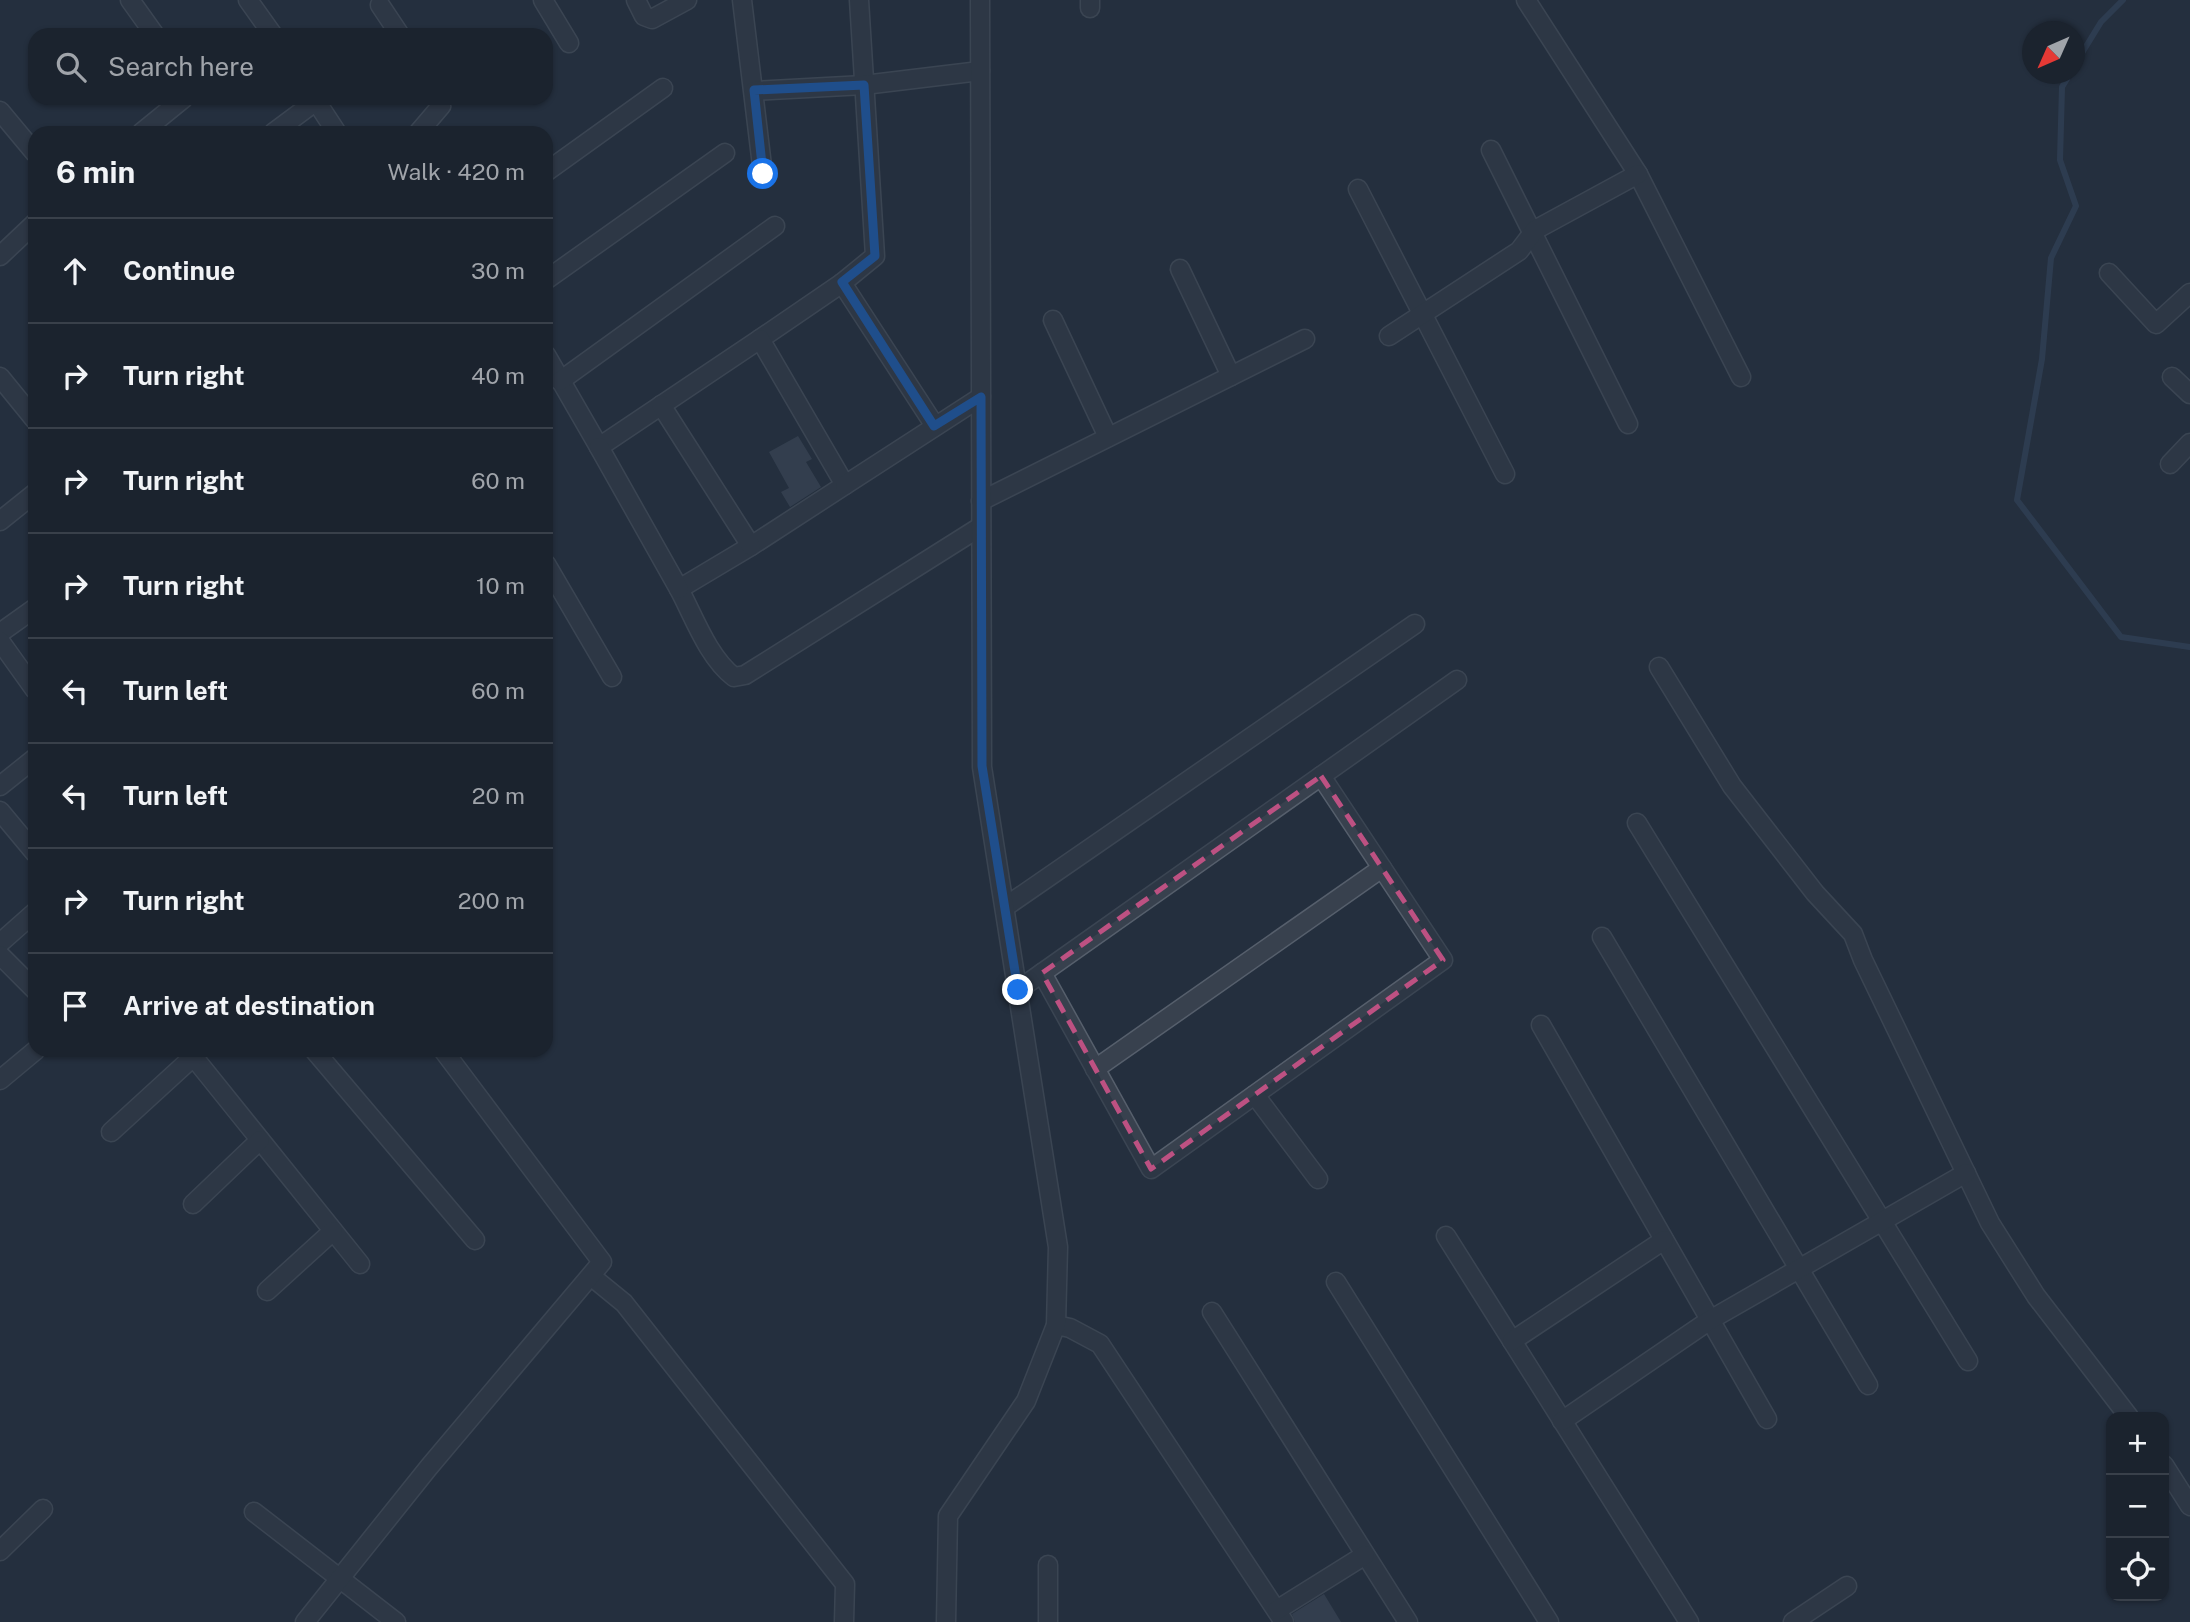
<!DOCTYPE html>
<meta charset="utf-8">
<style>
:root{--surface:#1b232e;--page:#282f3a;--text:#f1f3f6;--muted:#a0a4aa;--line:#39404a}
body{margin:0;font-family:"Public Sans",sans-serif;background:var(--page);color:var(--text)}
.controls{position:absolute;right:21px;bottom:21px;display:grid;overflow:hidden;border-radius:14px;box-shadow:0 2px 5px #0004}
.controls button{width:63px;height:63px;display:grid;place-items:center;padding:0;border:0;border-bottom:2px solid var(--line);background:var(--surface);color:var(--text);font:35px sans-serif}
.compass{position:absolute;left:2022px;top:21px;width:63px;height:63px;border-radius:50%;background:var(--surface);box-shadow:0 2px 5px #0004;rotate:225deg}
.stop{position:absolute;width:21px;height:21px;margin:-16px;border:5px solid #1a73e8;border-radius:50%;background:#fff}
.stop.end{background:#1a73e8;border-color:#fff;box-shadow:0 2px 7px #0008}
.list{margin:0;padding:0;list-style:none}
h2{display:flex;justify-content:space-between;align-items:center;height:91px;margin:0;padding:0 28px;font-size:30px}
h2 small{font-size:23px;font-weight:400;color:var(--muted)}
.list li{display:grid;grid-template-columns:46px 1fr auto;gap:21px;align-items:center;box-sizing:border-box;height:105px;padding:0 28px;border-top:2px solid var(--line)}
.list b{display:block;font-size:26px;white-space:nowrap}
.list em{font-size:23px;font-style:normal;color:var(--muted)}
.icon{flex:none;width:38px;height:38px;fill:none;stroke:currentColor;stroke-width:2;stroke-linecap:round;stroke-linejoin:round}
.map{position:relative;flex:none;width:2190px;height:1622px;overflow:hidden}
.search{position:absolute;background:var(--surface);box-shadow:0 2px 5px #0004;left:28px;top:28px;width:525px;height:77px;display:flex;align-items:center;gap:18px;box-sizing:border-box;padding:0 24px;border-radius:21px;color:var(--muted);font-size:26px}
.panel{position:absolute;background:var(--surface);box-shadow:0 2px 5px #0004;left:28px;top:126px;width:525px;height:931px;border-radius:21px}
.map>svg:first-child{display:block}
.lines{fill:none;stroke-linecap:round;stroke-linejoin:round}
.stream{stroke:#394c67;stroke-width:6}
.building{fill:#455162}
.street-casing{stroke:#565f6c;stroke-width:21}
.street{stroke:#38414e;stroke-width:18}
.route{stroke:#1a73e8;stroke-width:9}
.marked{fill:none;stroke:#bd5182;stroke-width:5;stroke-dasharray:14 9;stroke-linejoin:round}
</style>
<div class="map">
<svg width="2190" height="1622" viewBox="0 0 2190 1622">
<rect width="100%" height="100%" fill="#242f3e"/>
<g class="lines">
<g class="stream">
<path d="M2074,66L2101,22L2123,0"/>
<path d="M2070,74L2062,87L2060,160L2076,206L2051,258L2042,359L2017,500L2121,637L2190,647"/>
</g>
</g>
<g class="building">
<path d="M798,436L812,459L806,462L821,487L790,507L781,492L789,488L769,452Z"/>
<path d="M1324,1594L1341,1622H1295L1292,1614Z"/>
</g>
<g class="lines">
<g class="street-casing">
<g id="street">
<path d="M130,0L155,35"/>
<path d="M248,0L273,35"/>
<path d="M543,0L569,43"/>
<path d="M636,0L644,16L652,19L687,0"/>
<path d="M742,0L763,174"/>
<path d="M859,0L875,256L842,283L935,426"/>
<path d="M1090,0V8"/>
<path d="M1526,0L1638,174L1741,377"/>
<path d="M380,5L400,35"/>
<path d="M754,91L864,85L980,71"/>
<path d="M314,98L337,133"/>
<path d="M0,111L35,153"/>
<path d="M141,133L184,98"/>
<path d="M273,133L316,101"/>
<path d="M418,133L441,106L436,98"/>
<path d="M1491,150L1628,424"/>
<path d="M546,172L663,88"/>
<path d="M1358,189L1505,474"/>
<path d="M0,256L35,223"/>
<path d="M1180,269L1231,376"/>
<path d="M2109,273L2156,324L2190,293"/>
<path d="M546,280L725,153"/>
<path d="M1053,320L1108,437"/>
<path d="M1389,336L1519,251L1535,230L1638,174"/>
<path d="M760,339L842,283"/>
<path d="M546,355L599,447L760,339L845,485L751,546L679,589C694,617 708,657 734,677L745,675L980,527"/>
<path d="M0,377L35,420"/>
<path d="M2172,377L2190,394"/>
<path d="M560,381L775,226"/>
<path d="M661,405L751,546"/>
<path d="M599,447L679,589"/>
<path d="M2170,464L2190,443"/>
<path d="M845,485L981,397"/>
<path d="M981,501L1305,339"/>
<path d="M0,521L35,493"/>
<path d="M546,564L612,677"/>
<path d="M0,633L35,608"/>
<path d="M0,641L35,690"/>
<path d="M1659,667L1732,786L1815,893L1853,934L1863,960L1990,1223L2036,1296L2129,1417"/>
<path d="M0,786L35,758"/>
<path d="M0,811L35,853"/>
<path d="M1637,823L1968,1361"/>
<path d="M1005,907L1415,624"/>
<path d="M1602,937L1868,1385"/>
<path d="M0,943L35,912"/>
<path d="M0,955L35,990"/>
<path d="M1042,973L1151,1169L1443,960L1321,776"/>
<path d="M1018,990L1457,680"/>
<path d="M1541,1025L1767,1419"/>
<path d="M188,1050L360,1264"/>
<path d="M314,1050L475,1240"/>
<path d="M1095,1069L1382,868"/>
<path d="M0,1080L36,1050"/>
<path d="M1255,1095L1318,1179"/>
<path d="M111,1132L193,1057"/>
<path d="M193,1204L260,1140"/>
<path d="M1446,1236L1689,1622"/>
<path d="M591,1276L624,1303L845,1584L844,1622"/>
<path d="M1336,1282L1549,1622"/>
<path d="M267,1291L333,1231"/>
<path d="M1212,1312L1408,1622"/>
<path d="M1056,1325L1070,1328L1100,1344L1284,1622"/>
<path d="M1512,1341L1664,1240"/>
<path d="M1562,1421L1710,1320L1966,1173"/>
<path d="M2164,1465L2190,1506"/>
<path d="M254,1512L396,1622"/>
<path d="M0,1551L43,1509"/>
<path d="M1277,1610L1365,1555"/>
<path d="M305,1622L429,1467L602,1262L443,1050"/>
<path d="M946,1622L948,1516L1026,1401L1056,1325L1058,1247L982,767L980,0"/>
<path d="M1048,1622V1565"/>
<path d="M1793,1622L1847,1586"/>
</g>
</g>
<use href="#street" class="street"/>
</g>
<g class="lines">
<path class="route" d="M763,174L754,90L864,85L875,256L842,282L934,426L981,397L982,766L1018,990"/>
</g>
<path d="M0 0H2190V1622H0ZM1321,776L1443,960L1151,1169L1042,973Z" fill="#242f3e" fill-opacity=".55" fill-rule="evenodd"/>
<path class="marked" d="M1321,776L1443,960L1151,1169L1042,973Z"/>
</svg>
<div class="controls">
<button>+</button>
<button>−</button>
<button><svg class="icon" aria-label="locate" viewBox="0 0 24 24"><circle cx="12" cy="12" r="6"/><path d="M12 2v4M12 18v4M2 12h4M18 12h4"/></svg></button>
</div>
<svg class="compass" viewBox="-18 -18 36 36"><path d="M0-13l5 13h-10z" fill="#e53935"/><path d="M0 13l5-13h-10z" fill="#a0a4aa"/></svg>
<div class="stop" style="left:763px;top:174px"></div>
<div class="stop end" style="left:1018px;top:990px"></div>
<div class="search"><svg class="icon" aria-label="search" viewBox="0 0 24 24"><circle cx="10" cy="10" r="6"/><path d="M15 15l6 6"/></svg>Search here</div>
<section class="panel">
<h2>6 min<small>Walk · 420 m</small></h2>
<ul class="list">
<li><svg class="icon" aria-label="ahead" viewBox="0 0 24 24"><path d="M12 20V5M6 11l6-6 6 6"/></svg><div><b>Continue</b></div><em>30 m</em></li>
<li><svg class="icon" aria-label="right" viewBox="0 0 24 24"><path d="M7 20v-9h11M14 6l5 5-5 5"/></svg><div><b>Turn right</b></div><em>40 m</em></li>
<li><svg class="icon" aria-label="right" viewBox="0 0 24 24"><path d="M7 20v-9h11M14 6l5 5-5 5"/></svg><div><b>Turn right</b></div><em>60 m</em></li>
<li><svg class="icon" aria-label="right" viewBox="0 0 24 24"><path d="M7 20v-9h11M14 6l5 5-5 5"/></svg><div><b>Turn right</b></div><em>10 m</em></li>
<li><svg class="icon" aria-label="left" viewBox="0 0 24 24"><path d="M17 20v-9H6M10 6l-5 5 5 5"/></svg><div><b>Turn left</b></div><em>60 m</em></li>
<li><svg class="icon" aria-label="left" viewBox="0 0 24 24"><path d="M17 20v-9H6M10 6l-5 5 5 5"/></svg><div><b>Turn left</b></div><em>20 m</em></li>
<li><svg class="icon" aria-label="right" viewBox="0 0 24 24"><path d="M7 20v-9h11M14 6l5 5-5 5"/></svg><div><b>Turn right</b></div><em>200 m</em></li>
<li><svg class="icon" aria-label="arrive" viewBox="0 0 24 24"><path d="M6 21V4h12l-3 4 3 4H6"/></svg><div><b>Arrive at destination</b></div></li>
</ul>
</section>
</div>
